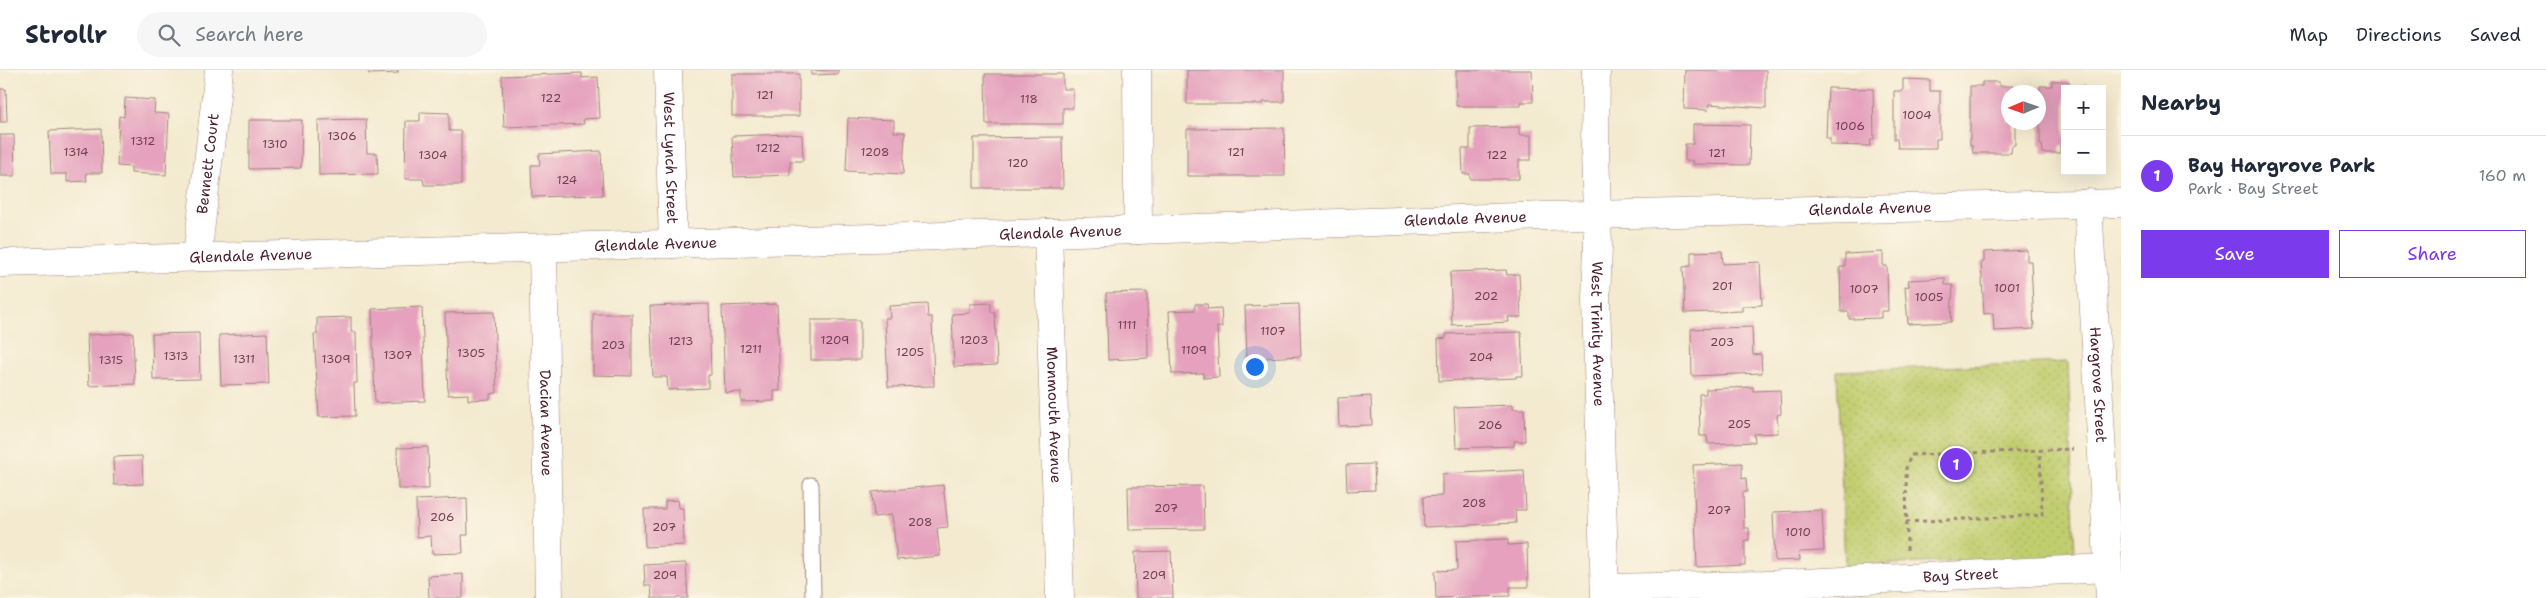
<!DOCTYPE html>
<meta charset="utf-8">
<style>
:root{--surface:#fff;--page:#f6f6f7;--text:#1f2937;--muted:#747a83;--line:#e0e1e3;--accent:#7c3aed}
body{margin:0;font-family:"Shantell Sans",sans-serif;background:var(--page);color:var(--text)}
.controls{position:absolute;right:15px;top:15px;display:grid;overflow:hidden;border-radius:0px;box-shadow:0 5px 20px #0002}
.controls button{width:45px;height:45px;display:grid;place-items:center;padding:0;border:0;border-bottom:1px solid var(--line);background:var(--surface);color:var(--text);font:25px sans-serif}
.compass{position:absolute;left:2001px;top:15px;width:45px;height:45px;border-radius:50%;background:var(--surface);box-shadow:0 5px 20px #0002;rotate:268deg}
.you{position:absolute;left:1254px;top:296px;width:18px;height:18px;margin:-12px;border:4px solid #fff;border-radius:50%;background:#1a73e8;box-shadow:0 0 0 8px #1a73e833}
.badge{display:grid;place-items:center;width:32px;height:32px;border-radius:50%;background:var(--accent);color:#fff;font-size:16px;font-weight:700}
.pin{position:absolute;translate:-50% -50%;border:2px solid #fff;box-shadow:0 1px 5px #0006}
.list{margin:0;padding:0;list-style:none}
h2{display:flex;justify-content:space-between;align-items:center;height:65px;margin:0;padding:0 20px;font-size:21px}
h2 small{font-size:16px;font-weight:400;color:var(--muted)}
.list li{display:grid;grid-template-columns:32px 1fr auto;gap:15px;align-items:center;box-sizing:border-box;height:80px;padding:0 20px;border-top:1px solid var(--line)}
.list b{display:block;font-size:19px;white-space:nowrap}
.list p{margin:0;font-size:16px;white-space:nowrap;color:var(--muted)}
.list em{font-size:16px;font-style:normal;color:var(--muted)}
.actions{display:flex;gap:10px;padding:15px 20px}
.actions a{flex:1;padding:11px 0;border:1px solid var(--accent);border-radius:0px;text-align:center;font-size:18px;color:var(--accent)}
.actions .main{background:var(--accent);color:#fff}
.icon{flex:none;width:28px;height:28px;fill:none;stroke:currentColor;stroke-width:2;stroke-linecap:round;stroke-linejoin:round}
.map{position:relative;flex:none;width:2121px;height:528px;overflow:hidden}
header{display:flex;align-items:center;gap:30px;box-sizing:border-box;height:70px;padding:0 25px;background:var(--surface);border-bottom:1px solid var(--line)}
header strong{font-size:24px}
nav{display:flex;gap:28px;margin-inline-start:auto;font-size:18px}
.search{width:350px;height:45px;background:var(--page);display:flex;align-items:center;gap:12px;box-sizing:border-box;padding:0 18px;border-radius:28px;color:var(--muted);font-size:19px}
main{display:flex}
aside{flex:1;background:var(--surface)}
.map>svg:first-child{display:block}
.park{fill:url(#park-dots);stroke:#86764d}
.building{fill:#e5a1bd}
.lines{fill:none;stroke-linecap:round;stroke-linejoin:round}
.lane-casing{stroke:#9e847d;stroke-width:17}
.street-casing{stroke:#9e847d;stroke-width:29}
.secondary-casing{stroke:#9e847d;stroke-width:29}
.path{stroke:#9e847d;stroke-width:3;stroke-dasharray:4 4;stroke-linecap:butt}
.lane{stroke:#fff;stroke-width:15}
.street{stroke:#fff;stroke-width:28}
.secondary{stroke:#fff;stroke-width:28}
.labels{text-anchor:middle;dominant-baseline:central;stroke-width:4;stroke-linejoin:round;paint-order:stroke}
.number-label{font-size:12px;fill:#714050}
.street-label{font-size:15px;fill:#4a1f2b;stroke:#fcf5e5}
</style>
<header>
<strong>Strollr</strong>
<div class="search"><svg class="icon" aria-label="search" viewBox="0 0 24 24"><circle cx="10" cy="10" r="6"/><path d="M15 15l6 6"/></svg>Search here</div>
<nav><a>Map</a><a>Directions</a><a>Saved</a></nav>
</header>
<main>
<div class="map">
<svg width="2121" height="528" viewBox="0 0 2121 528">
<defs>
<pattern id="park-dots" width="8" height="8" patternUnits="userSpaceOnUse" patternTransform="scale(1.25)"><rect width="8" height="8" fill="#c1ce6f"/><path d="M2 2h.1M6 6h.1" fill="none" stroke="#a7b060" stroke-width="1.8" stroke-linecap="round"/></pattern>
</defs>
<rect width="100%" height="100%" fill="#fcf5e5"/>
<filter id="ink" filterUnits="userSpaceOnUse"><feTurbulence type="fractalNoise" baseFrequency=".02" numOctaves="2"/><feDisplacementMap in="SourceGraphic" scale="10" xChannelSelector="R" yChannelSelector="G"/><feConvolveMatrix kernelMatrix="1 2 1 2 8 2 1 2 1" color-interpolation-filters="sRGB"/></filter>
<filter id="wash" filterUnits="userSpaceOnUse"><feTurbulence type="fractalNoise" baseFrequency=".0096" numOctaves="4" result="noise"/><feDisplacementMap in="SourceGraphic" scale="20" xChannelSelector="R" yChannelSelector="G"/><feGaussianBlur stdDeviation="1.12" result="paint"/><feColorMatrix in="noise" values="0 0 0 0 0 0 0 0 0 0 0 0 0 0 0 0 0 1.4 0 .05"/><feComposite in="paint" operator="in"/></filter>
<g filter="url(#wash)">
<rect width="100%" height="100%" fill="#f3eacf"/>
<path class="park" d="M2068,292L2075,487L1845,496L1837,301Z"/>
<g id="blocks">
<g class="building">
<path d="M369,0H398V3L369,4Z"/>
<path d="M811,0H838V4L811,5Z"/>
<path d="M1187,0H1284V32H1263V34H1187Z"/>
<path d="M1456,0H1532L1533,32H1521V36H1456Z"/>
<path d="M1685,0H1766V38L1709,34L1708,40L1684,39Z"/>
<path d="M582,3V8L598,7L600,48L583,49L584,54L504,57L502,6Z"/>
<rect x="732" y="4" width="67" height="42"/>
<path d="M985,4H1063V19H1073V38H1063V54H986Z"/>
<path d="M1903,9L1930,10V21H1940V69H1936V78H1898L1897,69H1894V21H1903Z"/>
<path d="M2052,11H2069V16H2084V19H2065V75H2060V83H2043L2042,75H2040V16H2052Z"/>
<path d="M1982,12H1999V16H2014V22H2008V52H2015V75H2012L2011,83H1973L1972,75H1970V16H1982Z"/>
<path d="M1828,18L1873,19L1874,69H1871L1870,76L1830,75V68H1826Z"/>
<path d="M0,19H6L7,52H0Z"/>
<path d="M125,28L155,30L154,43L169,44L166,105L131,103V97L117,96L119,46L124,47Z"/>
<path d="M420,42L449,43V61H461V115H424L423,109H405L406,51H420Z"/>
<path d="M848,48L894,50V62H905L903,104L846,101Z"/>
<path d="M366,49L367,83H377L378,104L319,105L318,50Z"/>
<path d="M249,50H302L301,98L249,99Z"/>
<path d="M1693,54L1750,55L1749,95L1692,94L1693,91H1685V74H1693Z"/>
<path d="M1519,57V65H1531V90H1519V109H1470V104H1463L1462,79H1470V58Z"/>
<path d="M1284,58L1285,106H1187V59Z"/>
<path d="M101,59L102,103H86L87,111L67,112V104H51L49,61Z"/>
<path d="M789,64L802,65L803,91H790V105L734,107L732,66Z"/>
<path d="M0,65H14L15,106H0Z"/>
<path d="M1062,67L1063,118H974V68Z"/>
<path d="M601,81L603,125L532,127L531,95H540L539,84Z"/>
<path d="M2027,180V191H2031L2034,259L1994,261L1993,243L1984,244L1981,192H1984V182Z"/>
<path d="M1722,181L1723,194L1760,192L1762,235L1742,236V241L1685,243L1683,197L1691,196V182Z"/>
<path d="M1883,182V196H1887L1888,241H1881V248L1849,249V242H1841L1840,197H1845V184Z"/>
<path d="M1506,200L1507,205L1519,204L1521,247H1508L1509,252L1452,255L1450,202Z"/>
<path d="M1945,208V215H1953L1951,252L1908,254L1905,217L1909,216L1908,210Z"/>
<path d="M1147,222L1148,288L1108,290L1106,223Z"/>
<path d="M991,233V242H995L997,295L954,297L952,244L970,243V234Z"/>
<path d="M709,234L711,305H708V318L668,320L667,307H653L650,236Z"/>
<path d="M777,234L780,321H774V331L741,332V322L725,323L722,236Z"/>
<path d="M927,234L928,247H932L934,316L888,317L885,248H890L889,236Z"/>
<path d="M1195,234H1207L1208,239L1221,238L1222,257H1217L1219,307L1203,308V303L1172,304L1169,241L1195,240Z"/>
<path d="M1299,234L1301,286L1247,289L1245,236Z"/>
<path d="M422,237L425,331L375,333L372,239Z"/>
<path d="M494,242L497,323L490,324V329L468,330V324L448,325L445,243Z"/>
<path d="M593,244H632V306L593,305Z"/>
<path d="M351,247V262H356L357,313H354L355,346L319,347L314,264H317V248Z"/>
<rect x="811" y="250" width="49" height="40"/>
<path d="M1752,257L1753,285L1761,284L1762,303L1692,306L1691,259Z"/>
<path d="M1521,262L1523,306H1516V308L1439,311L1438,269L1446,268V264Z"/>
<path d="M133,263L135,314L89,316L87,265Z"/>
<path d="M199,263L200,309L153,310L152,264Z"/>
<path d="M267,263L269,314L221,315L219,265Z"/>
<path d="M1753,317V321L1780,320L1781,344L1777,345L1778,363L1754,364L1755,372L1708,374L1707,366H1700L1699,324H1706V319Z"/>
<path d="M1371,326L1372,355L1339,356L1338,328Z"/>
<path d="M1513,335V339H1524L1525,371H1514V376L1456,378L1454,337Z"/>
<path d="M428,377L429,419H398L397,378Z"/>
<path d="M142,386L143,414L114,415L113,387Z"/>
<path d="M1742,393V409L1746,408L1747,422H1743L1744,458H1749V470H1745V495L1697,497L1693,395Z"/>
<path d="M1374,394L1375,420L1347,421L1346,395Z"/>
<path d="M1524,400L1526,440H1515L1516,453L1424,457L1423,427L1442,426V404Z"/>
<path d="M943,415L948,457L937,458L940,486L897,490L892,445L874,447L872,422Z"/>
<path d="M1203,416L1204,459L1129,460L1128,417Z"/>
<path d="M467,428L468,465H462L463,483L432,484L431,466L417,467L416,430Z"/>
<path d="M678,430L679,438H683L684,475L645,477L644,439H665V431Z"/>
<path d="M1822,440L1824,481L1799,482L1800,490L1775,491L1773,442Z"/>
<path d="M1508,469V475L1527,474L1528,517H1510V526L1436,528L1435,501L1457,500L1456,471Z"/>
<path d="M1171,481L1173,528H1136L1135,482Z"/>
<path d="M686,493L688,528H652L651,516H645L644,495Z"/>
<path d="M463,504V528H429L428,506Z"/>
</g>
</g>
</g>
<g filter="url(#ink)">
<use href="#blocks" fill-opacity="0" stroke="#9e847d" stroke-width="1"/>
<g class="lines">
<g class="lane-casing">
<path id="lane" d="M811,415L813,528"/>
</g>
<g class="street-casing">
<g id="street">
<path id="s1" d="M668,0L673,174"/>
<path d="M1137,0L1138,160"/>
<path id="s2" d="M2088,133L2110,528"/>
<path id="s3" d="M1048,163L1060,528"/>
<path id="s4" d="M543,178L549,528"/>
<path id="s5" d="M197,187L219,0"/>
<path id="s6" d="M0,193L1048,163L1546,146L2121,133"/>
<path id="s7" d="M1605,518L1764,515L2108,498"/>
</g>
</g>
<g class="secondary-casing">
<g id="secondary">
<path id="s8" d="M1596,0L1595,80L1598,177L1596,230L1605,528"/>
</g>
</g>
<g class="path">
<path d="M1906,452L2042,445L2040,380"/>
<path d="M1907,480L1906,398L1911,385L2073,379"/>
</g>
<use href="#lane" class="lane"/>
<use href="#street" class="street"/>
<use href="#secondary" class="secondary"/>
</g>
</g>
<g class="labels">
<g class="number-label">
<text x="765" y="25">121</text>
<text x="551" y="28">122</text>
<text x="1029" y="29">118</text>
<text x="1917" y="45">1004</text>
<text x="1850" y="56">1006</text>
<text x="342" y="66">1306</text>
<text x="143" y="71">1312</text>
<text x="275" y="74">1310</text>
<text x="768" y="78">1212</text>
<text x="76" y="82">1314</text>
<text x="875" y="82">1208</text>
<text x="1236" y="82">121</text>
<text x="1717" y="83">121</text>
<text x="433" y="85">1304</text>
<text x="1497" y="85">122</text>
<text x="1018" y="93">120</text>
<text x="567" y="110">124</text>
<text x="1722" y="216">201</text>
<text x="2007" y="218">1001</text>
<text x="1864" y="219">1007</text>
<text x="1486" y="226">202</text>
<text x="1929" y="227">1005</text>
<text x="1127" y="255">1111</text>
<text x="1273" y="261">1107</text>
<text x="835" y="270">1209</text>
<text x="974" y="270">1203</text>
<text x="681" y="271">1213</text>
<text x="1722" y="272">203</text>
<text x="613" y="275">203</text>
<text x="751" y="279">1211</text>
<text x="1194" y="280">1109</text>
<text x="910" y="282">1205</text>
<text x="471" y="283">1305</text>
<text x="398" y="285">1307</text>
<text x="176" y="286">1313</text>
<text x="1481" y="287">204</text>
<text x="244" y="289">1311</text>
<text x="336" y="289">1309</text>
<text x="111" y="290">1315</text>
<text x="1739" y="354">205</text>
<text x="1490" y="355">206</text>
<text x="1474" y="433">208</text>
<text x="1166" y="438">207</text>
<text x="1719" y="440">207</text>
<text x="442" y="447">206</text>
<text x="920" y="452">208</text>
<text x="664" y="457">207</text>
<text x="1798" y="462">1010</text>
<text x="665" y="505">209</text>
<text x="1154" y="505">209</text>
</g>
<g class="street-label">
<text stroke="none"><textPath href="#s1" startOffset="88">West Lynch Street</textPath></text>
<text stroke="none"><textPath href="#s5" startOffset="94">Bennett Court</textPath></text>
<text stroke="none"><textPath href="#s6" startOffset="1871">Glendale Avenue</textPath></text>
<text stroke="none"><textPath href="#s6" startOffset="1466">Glendale Avenue</textPath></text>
<text stroke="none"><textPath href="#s6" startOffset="1061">Glendale Avenue</textPath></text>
<text stroke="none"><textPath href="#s6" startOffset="656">Glendale Avenue</textPath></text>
<text stroke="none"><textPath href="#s6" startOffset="251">Glendale Avenue</textPath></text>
<text stroke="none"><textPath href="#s8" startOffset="264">West Trinity Avenue</textPath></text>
<text stroke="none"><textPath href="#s2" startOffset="182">Hargrove Street</textPath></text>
<text stroke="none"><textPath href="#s3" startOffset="182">Monmouth Avenue</textPath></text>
<text stroke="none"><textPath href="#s4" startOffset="175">Dacian Avenue</textPath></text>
<text stroke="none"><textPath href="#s7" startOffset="356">Bay Street</textPath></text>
</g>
</g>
</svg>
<div class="controls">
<button>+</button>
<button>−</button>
</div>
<svg class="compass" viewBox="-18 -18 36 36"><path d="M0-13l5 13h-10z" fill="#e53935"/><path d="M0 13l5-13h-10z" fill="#747a83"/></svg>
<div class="you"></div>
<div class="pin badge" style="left:1956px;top:394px">1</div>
</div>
<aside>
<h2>Nearby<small></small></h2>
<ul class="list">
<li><span class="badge">1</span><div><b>Bay Hargrove Park</b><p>Park · Bay Street</p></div><em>160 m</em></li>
</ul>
<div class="actions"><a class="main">Save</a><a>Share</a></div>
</aside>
</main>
